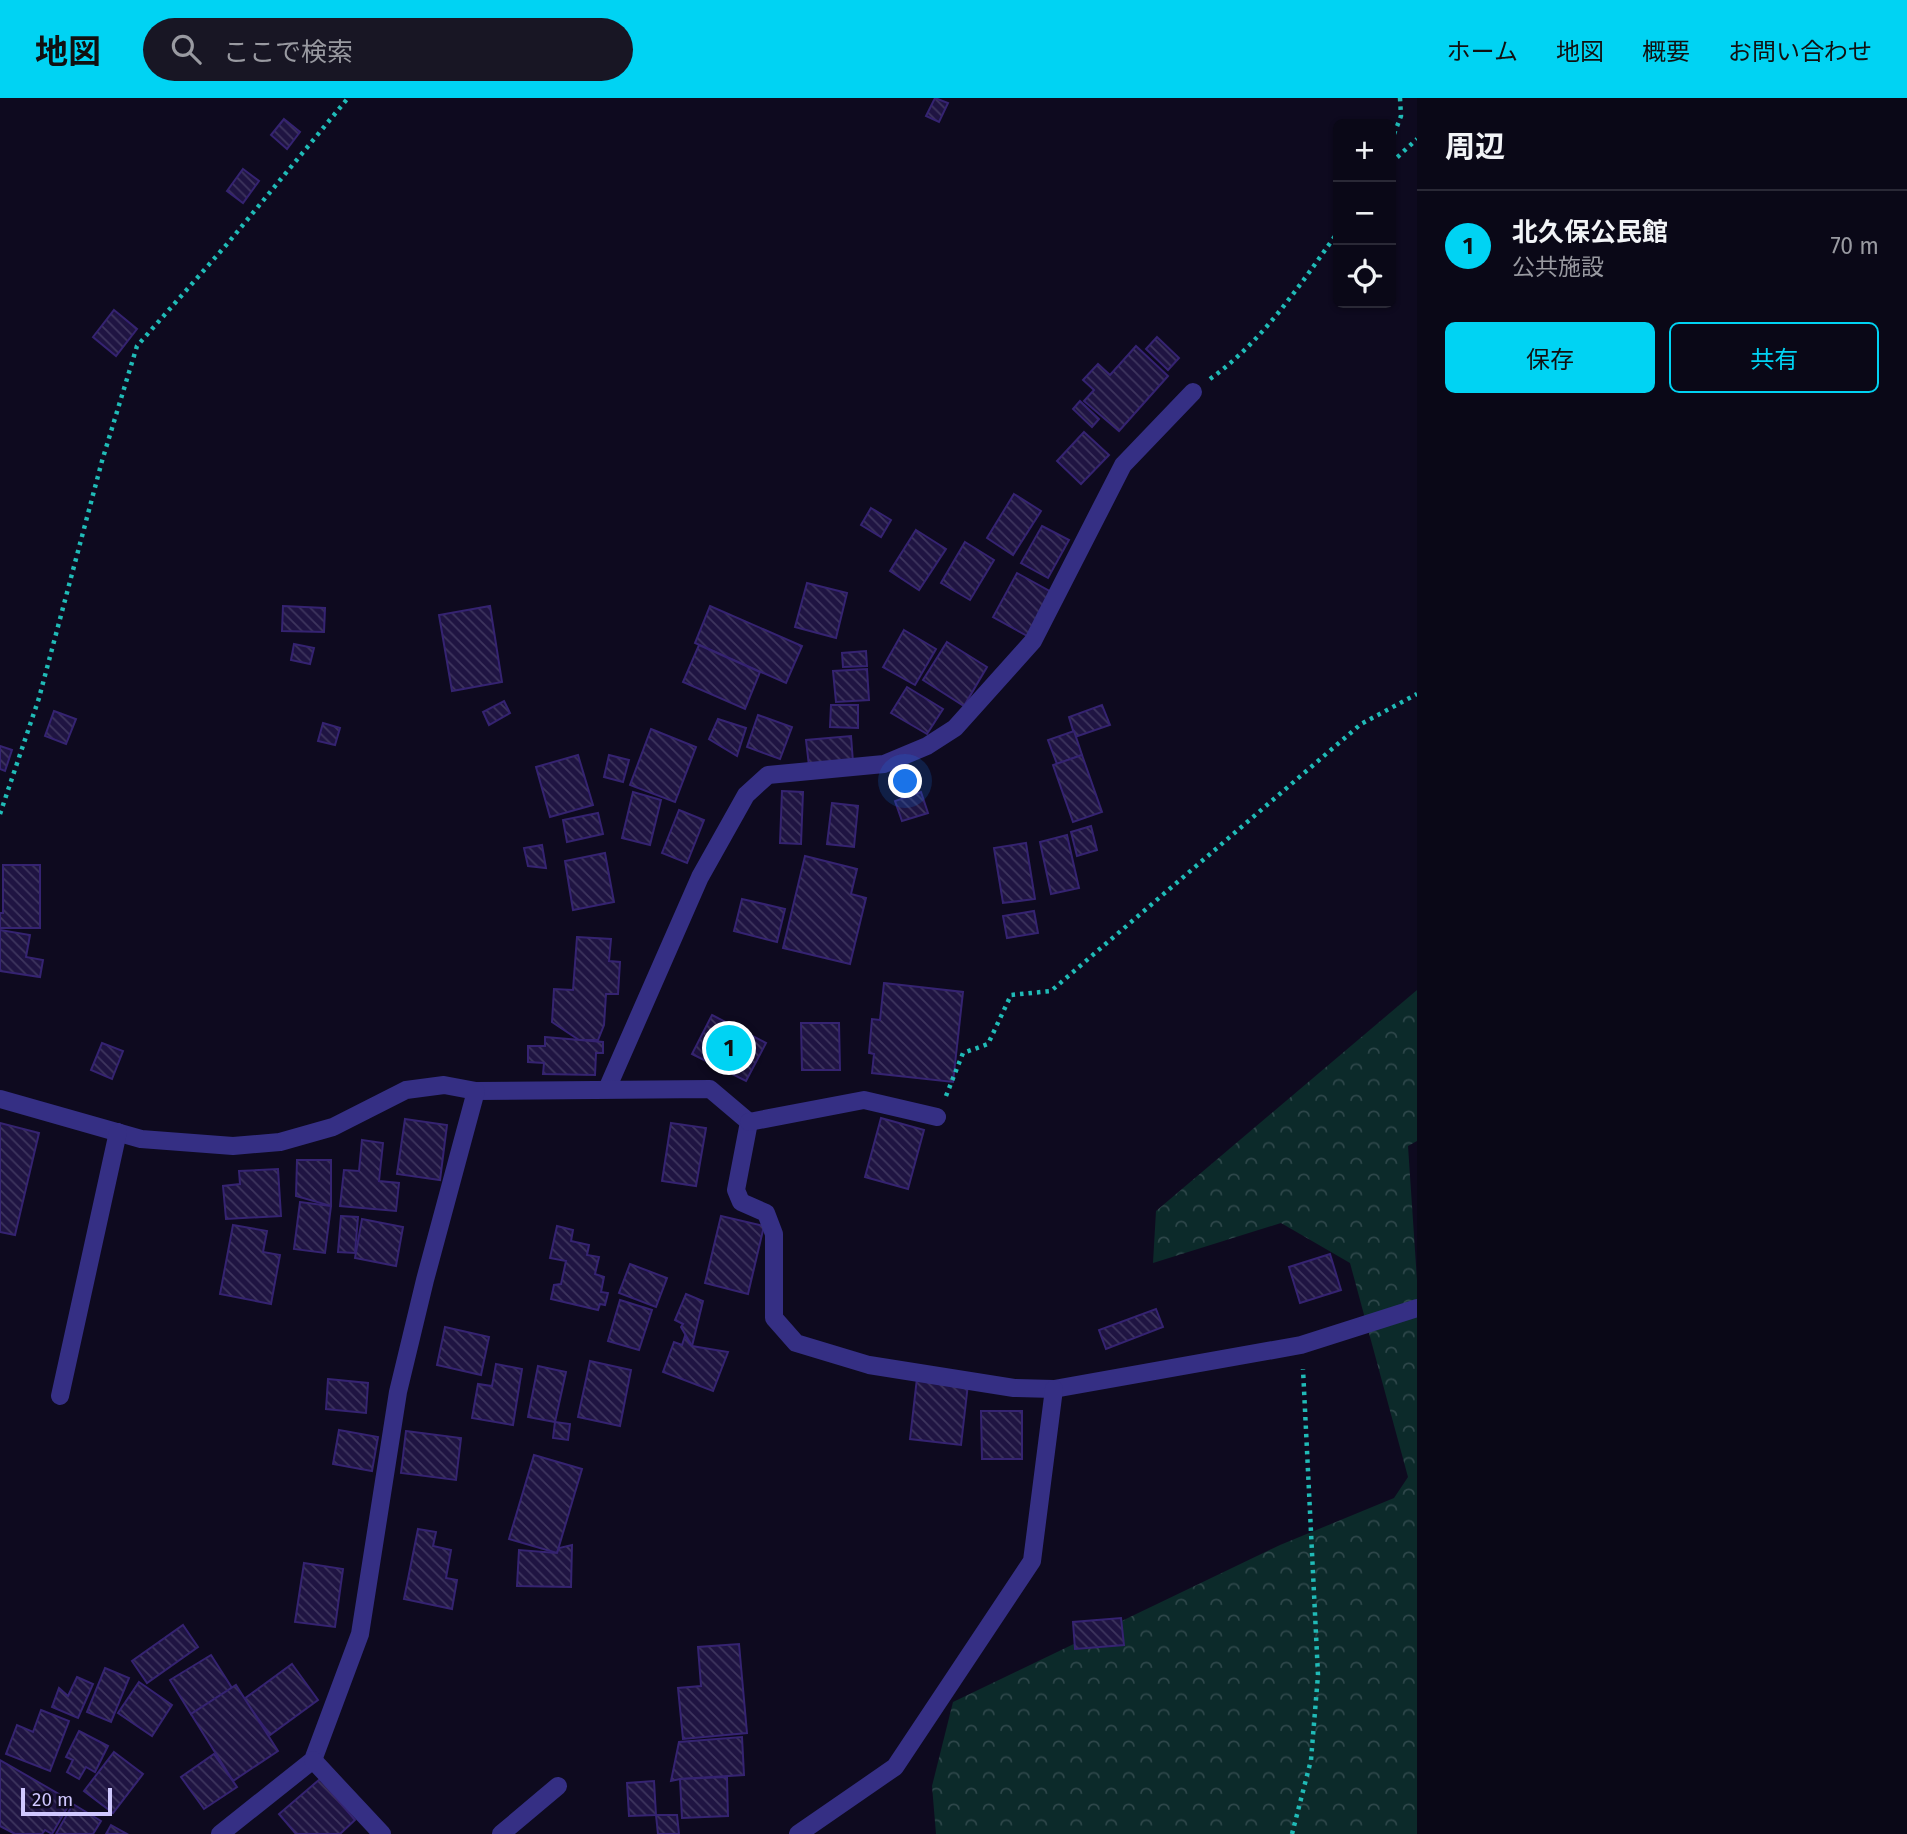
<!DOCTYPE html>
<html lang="ja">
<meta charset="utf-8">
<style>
:root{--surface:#0a0817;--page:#181624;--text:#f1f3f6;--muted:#999aa1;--line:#2a2936;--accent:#00d3f3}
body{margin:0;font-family:"Fira Sans","Noto Sans JP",sans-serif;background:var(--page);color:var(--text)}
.controls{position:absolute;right:21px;top:21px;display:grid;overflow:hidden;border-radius:10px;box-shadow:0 2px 5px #0004}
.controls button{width:63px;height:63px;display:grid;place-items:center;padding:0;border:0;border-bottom:2px solid var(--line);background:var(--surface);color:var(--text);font:35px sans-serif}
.scale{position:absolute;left:21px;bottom:18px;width:91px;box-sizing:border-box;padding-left:7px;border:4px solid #d0c8ff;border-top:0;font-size:19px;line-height:24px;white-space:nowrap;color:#d0c8ff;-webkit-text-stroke:5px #0e0a1f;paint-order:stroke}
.you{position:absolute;left:906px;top:684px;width:24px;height:24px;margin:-18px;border:5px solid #fff;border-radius:50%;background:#1a73e8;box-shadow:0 0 0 10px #1a73e833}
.badge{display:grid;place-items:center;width:46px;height:46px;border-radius:50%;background:var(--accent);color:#111;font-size:23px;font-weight:700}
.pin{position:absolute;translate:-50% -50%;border:4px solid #fff;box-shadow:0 2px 7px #0006}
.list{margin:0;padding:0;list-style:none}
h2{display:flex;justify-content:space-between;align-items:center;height:91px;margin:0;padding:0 28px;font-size:30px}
h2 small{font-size:23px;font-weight:400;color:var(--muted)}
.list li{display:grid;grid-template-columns:46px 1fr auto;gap:21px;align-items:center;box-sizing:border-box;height:112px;padding:0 28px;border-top:2px solid var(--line)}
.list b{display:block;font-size:26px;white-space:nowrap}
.list p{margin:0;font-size:23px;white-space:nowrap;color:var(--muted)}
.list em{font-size:23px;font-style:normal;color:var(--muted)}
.actions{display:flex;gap:14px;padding:21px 28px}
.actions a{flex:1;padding:16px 0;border:2px solid var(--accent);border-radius:10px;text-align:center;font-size:24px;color:var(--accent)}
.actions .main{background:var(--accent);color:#111}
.icon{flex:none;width:38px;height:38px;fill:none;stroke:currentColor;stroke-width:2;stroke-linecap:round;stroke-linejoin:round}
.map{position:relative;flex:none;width:1417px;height:1736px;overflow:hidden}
header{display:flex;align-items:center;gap:42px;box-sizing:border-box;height:98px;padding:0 35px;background:var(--accent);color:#111}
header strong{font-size:33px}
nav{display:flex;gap:38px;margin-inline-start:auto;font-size:24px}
.search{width:490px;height:63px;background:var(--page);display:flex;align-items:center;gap:18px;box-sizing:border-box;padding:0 24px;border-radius:38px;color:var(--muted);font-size:26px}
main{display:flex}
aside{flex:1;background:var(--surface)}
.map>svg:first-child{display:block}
.forest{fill:url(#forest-crowns)}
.building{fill:url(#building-back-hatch);stroke:#352371;stroke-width:2}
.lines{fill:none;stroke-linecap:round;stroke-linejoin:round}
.path{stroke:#20bbb7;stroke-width:4.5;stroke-dasharray:3.5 5;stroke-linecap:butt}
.minor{stroke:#352f84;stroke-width:18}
</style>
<header>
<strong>地図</strong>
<div class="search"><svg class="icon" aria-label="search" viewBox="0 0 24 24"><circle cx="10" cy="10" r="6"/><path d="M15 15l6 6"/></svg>ここで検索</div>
<nav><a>ホーム</a><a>地図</a><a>概要</a><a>お問い合わせ</a></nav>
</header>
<main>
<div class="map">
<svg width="1417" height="1736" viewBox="0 0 1417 1736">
<defs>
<pattern id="forest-crowns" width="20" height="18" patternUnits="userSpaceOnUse" patternTransform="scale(1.75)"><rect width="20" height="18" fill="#0c2a2a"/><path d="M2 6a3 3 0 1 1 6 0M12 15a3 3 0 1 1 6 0" fill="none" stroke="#2e474a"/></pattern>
<pattern id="building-back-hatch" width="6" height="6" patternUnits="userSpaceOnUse" patternTransform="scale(1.75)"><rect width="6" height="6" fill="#1f1442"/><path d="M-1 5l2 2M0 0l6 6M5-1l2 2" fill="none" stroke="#3e355e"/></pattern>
</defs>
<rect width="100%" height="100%" fill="#0e0a1f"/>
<path class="forest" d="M1417,892V1043L1408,1048L1417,1182V1736H936L932,1688L953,1604L1280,1447L1394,1400L1408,1379L1350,1165L1281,1125L1153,1165L1156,1113Z"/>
<g class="building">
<path d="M935,0L948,5L939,24L926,18Z"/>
<path d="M284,21L300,34L287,51L271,37Z"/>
<path d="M243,71L259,83L243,105L227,93Z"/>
<path d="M114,212L137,231L116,258L93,239Z"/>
<path d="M1157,239L1179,260L1168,272L1146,251Z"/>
<path d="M1136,248L1168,278L1119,333L1084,303L1094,292L1083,282L1098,266L1110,277Z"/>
<path d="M1080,303L1099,321L1092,329L1073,311Z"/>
<path d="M1084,334L1109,357L1081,386L1057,363Z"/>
<path d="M1014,396L1041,413L1013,457L987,440Z"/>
<path d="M871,410L891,422L881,439L861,427Z"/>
<path d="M1042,428L1069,442L1048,480L1021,465Z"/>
<path d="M916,432L946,451L919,492L890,473Z"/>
<path d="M965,444L994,462L970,502L941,485Z"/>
<path d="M1017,475L1053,495L1029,539L993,519Z"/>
<path d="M807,485L847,495L836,540L795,529Z"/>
<path d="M283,508L325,510L324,534L282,533Z"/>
<path d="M490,508L502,584L452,593L439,517Z"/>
<path d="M710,508L802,548L786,585L695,545Z"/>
<path d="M904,532L936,551L915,587L883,569Z"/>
<path d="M947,544L987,569L964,608L923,582Z"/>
<path d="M294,546L314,550L310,566L291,562Z"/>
<path d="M699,547L760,574L745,611L683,584Z"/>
<path d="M866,553L867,568L843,569L842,555Z"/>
<path d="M867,571L869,602L836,604L833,573Z"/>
<path d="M907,589L943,611L927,636L891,615Z"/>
<path d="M504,603L510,615L489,627L483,614Z"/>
<path d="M831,607H858V630L830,629Z"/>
<path d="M1102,607L1110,627L1075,639L1069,619Z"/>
<path d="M54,613L76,621L66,646L45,638Z"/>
<path d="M758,617L792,629L780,661L747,649Z"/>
<path d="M718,621L746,630L737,658L709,641Z"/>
<path d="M323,625L340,630L335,647L318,643Z"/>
<path d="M651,631L696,649L675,704L630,687Z"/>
<path d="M1074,633L1082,657L1057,666L1048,642Z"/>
<path d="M851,638L853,664L809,668L806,642Z"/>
<path d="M0,648L12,652L5,673L0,671Z"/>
<path d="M578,657L593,707L550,719L536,669Z"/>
<path d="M609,657L629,662L623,684L604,679Z"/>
<path d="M1082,657L1102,714L1073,724L1053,667Z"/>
<path d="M782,693L803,694L801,746L780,745Z"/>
<path d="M633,694L661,702L650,747L622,740Z"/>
<path d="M921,694L928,715L902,723L895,703Z"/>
<path d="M832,705L858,708L854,749L827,746Z"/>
<path d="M679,712L704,722L687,765L662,755Z"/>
<path d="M598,715L603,736L567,744L563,722Z"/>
<path d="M1091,728L1097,752L1077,758L1071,734Z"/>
<path d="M1067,737L1079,790L1051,796L1040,744Z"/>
<path d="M1026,745L1035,801L1003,805L994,750Z"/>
<path d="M542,747L546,770L528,768L524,750Z"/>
<path d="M605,755L614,804L573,812L565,763Z"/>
<path d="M805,758L857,771L851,796L866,800L850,866L783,850Z"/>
<path d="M3,767H40V830H0V815H3Z"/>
<path d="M742,801L785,811L777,844L734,833Z"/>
<path d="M1034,813L1038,835L1007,840L1003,818Z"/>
<path d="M0,832L30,837L26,859L43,862L40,879L0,873Z"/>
<path d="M577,839L611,841L609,863L620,864L618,896H606L604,927L598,942H579L552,924L554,891L573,892Z"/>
<path d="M884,885L963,894L953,984L872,975L874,956L869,955L872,921L880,922Z"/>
<path d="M712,917L766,945L746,983L692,956Z"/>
<path d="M801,925H839L840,972H802Z"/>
<path d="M545,939L603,944V955H596L595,977L543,976L544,965L528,964V948H545Z"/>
<path d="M102,945L123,953L112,981L91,972Z"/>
<path d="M881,1020L924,1032L908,1091L865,1079Z"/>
<path d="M405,1021L447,1027L440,1082L397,1076Z"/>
<path d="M0,1025L39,1035L15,1137L0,1134Z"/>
<path d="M671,1025L706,1030L696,1088L662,1083Z"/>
<path d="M362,1042L383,1045L379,1083L399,1085L396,1113L340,1108L344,1072L359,1073Z"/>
<path d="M297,1062H331V1108L296,1098Z"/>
<path d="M278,1071L281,1118L226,1121L223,1088L240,1086L239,1073Z"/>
<path d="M300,1104L331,1108L325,1155L294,1151Z"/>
<path d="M341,1118L358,1119L355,1155L338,1154Z"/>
<path d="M721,1118L764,1128L748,1196L705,1185Z"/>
<path d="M362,1121L403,1129L396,1168L355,1160Z"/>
<path d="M233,1127L267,1133L263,1154L280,1157L271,1206L220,1196Z"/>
<path d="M557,1128L573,1132L571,1143L589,1147L587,1157L599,1159L595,1176L604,1179L601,1194L608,1195L605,1207L600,1206L598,1212L551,1201L554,1187L561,1186L566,1163L550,1160Z"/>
<path d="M1330,1156L1341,1192L1300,1205L1289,1169Z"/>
<path d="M630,1166L667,1180L656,1209L619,1195Z"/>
<path d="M686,1196L703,1203L692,1248L681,1229L683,1226L675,1222Z"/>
<path d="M620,1202L652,1212L639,1252L608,1243Z"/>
<path d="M1156,1211L1163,1229L1106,1251L1099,1232Z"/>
<path d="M445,1229L489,1239L481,1277L437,1267Z"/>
<path d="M685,1238L692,1248L728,1254L713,1293L663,1274L674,1244L682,1247Z"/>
<path d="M590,1263L631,1272L620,1328L578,1319Z"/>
<path d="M496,1266L522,1271L513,1327L472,1320L478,1286L492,1288Z"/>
<path d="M538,1268L566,1274L555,1324L528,1319Z"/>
<path d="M917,1280L968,1286L961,1347L910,1341Z"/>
<path d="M328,1281L368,1285L366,1315L326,1311Z"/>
<path d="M981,1313H1022V1361H982Z"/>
<path d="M555,1324L570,1326L568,1342L553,1340Z"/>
<path d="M339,1332L378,1339L372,1373L333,1366Z"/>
<path d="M406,1333L461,1340L456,1382L401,1375Z"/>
<path d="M534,1357L582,1371L557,1455L509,1441Z"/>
<path d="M418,1431L436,1434L433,1448L451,1452L446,1480L457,1482L452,1511L404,1501Z"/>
<path d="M572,1447L571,1489L517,1488L519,1452L557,1455L559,1450Z"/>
<path d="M304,1465L343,1471L335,1529L295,1524Z"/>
<path d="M1121,1520L1124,1547L1075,1551L1073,1524Z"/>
<path d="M183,1527L198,1549L147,1585L132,1563Z"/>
<path d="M739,1546L747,1635L683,1641L678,1590L701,1588L698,1549Z"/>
<path d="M211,1557L232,1590L191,1616L170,1582Z"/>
<path d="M292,1566L318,1602L270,1637L244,1601Z"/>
<path d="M105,1570L129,1580L111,1624L87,1614Z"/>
<path d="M77,1579L93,1586L78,1620L52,1609L59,1590L68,1598Z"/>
<path d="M139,1584L172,1607L152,1638L118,1615Z"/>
<path d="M236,1587L278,1653L233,1683L191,1616Z"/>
<path d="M41,1612L69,1623L50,1673L6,1656L17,1627L33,1634Z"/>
<path d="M79,1633L108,1648L95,1674L86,1669L79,1681L67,1674L73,1662L66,1659Z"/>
<path d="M742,1639L744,1677L680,1681L671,1683L679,1644Z"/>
<path d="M114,1654L143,1676L113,1715L84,1693Z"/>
<path d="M214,1656L237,1689L204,1711L181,1679Z"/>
<path d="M0,1662L71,1703L52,1736L45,1732L42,1736H15L0,1728Z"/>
<path d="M727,1679L728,1718L682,1720L680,1681Z"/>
<path d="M320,1681L355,1722L340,1736H296L279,1716Z"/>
<path d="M654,1683L656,1717L629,1718L627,1685Z"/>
<path d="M73,1706L101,1723L93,1736H56Z"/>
<path d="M656,1717H677L679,1736H658Z"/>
<path d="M111,1727L127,1736H106Z"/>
</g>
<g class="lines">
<g class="path">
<path d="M1391,44L1401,18L1400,0"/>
<path d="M1391,65L1417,41"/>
<path d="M1210,281C1263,243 1300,187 1338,134"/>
<path d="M0,716L39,600L102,363L137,248L228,145L348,0"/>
<path d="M946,998L963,955L988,946L1011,897L1051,893L1361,626L1417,596"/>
<path d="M1292,1736L1311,1662L1318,1577L1303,1271"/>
</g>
<g class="minor">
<path d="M607,991L700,779L746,697L768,677L884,666L927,648L955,630L1033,543L1123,367L1193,294"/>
<path d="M476,993L710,991L749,1024"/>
<path d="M0,1001L141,1041L233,1048L280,1044L333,1029L406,992L444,987L476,993L425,1182L398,1294L360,1536L313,1662L220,1736"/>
<path d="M749,1024L736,1092L741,1104L766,1115L774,1136V1220L796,1245L869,1267L1014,1290L1054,1291L1301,1247L1417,1210"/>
<path d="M749,1024L864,1002L937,1019"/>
<path d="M60,1298L118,1034"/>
<path d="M313,1662L382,1736"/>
<path d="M501,1736L558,1688"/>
<path d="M798,1736L895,1669L1032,1463L1054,1291"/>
</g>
</g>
</svg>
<div class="controls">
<button>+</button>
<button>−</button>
<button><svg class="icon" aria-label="locate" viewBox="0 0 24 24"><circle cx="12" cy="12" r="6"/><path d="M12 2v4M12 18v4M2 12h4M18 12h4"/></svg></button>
</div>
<div class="scale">20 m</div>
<div class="you"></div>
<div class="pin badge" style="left:729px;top:950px">1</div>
</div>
<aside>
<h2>周辺<small></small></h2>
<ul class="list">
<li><span class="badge">1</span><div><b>北久保公民館</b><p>公共施設</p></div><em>70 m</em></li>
</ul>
<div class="actions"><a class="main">保存</a><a>共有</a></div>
</aside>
</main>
